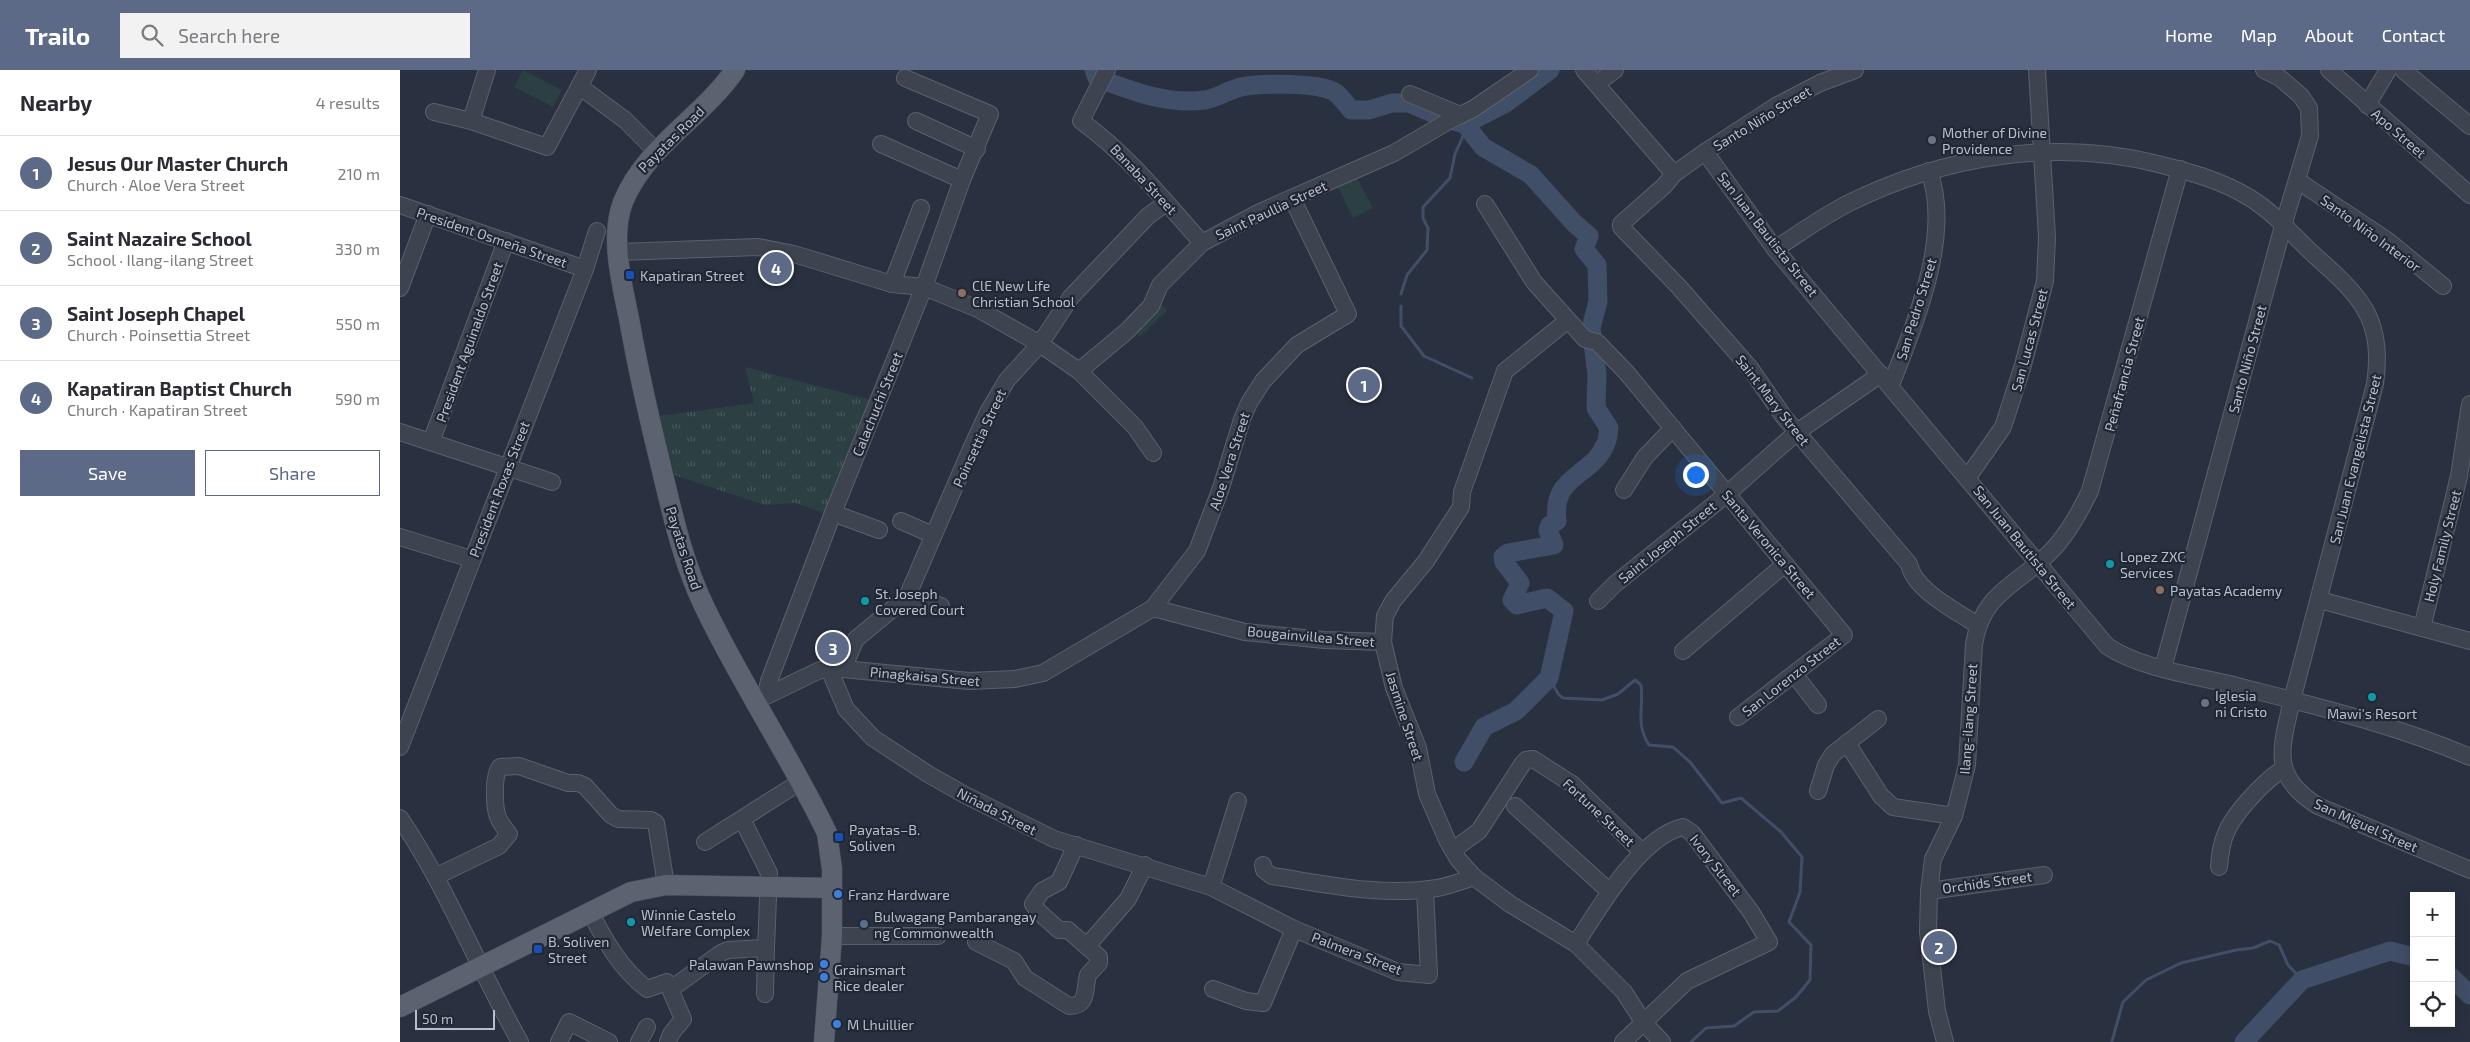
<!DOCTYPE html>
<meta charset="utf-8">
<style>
:root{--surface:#fff;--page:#f2f2f3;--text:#2b2b33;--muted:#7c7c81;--line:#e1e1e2;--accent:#5c6a88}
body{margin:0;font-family:"Exo 2",sans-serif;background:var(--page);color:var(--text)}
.controls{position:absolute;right:15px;bottom:15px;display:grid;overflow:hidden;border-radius:0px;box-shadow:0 2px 12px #0003}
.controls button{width:45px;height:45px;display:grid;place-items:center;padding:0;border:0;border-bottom:1px solid var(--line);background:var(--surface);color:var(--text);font:25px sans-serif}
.scale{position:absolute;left:15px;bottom:12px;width:80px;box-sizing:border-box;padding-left:5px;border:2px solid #b9bfca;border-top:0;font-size:14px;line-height:18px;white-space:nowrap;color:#b9bfca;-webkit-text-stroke:4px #212835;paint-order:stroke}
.you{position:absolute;left:1295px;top:404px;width:18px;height:18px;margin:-12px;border:4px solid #fff;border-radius:50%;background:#1a73e8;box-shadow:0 0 0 8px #1a73e833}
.badge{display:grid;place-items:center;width:32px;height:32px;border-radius:50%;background:var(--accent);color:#fff;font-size:16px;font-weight:700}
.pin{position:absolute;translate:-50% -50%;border:2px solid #fff;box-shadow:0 1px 5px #0006}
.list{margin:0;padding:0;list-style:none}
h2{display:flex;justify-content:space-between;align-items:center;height:65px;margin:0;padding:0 20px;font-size:21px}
h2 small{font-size:16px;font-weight:400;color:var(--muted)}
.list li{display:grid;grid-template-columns:32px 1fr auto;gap:15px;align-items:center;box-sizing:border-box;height:75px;padding:0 20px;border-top:1px solid var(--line)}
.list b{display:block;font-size:19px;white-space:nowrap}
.list p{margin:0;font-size:16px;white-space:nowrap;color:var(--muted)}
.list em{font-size:16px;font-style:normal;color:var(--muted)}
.actions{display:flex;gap:10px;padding:15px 20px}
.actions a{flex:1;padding:11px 0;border:1px solid var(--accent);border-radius:0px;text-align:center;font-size:18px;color:var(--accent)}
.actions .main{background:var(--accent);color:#fff}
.icon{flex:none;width:28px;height:28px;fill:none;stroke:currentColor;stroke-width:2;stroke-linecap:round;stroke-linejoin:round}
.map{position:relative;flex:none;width:2070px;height:972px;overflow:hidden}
header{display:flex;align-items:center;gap:30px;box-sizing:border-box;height:70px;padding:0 25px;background:var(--accent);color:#fff}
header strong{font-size:24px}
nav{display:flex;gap:28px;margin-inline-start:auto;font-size:18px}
.search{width:350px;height:45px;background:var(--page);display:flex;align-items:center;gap:12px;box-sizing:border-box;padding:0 18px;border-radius:0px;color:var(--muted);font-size:19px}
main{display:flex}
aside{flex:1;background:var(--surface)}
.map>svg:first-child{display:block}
.grass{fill:url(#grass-tufts)}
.green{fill:#2c3f42}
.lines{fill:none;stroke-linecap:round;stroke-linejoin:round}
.stream{stroke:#404e67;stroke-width:3}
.river{stroke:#404e67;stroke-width:19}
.minor-casing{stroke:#5a616d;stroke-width:18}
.major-casing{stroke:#464c59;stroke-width:21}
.minor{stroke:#3d4450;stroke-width:16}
.major{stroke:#5b6270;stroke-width:20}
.worship-dot{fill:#6b7280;stroke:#212835;stroke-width:2}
.transit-dot{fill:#1a4fb4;stroke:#212835;stroke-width:2}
.education-dot{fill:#8d6e63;stroke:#212835;stroke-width:2}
.culture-dot{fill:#0f9aa8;stroke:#212835;stroke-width:2}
.shop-dot{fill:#3f7fe0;stroke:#212835;stroke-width:2}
.service-dot{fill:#5c6f8a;stroke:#212835;stroke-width:2}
.labels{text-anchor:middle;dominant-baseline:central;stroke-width:4.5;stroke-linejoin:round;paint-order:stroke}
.street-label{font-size:14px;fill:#b9bfca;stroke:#212835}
.poi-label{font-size:14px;fill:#b9bfca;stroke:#212835;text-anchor:start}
</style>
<header>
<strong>Trailo</strong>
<div class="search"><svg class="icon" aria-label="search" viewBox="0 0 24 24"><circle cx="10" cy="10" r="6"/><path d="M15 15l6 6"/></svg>Search here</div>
<nav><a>Home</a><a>Map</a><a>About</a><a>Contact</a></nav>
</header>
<main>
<aside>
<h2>Nearby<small>4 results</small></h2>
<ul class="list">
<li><span class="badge">1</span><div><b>Jesus Our Master Church</b><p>Church · Aloe Vera Street</p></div><em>210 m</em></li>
<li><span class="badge">2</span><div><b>Saint Nazaire School</b><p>School · Ilang-ilang Street</p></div><em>330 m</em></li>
<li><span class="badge">3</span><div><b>Saint Joseph Chapel</b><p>Church · Poinsettia Street</p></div><em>550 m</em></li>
<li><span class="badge">4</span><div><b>Kapatiran Baptist Church</b><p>Church · Kapatiran Street</p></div><em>590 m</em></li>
</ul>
<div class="actions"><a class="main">Save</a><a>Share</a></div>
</aside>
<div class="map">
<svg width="2070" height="972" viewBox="0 0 2070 972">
<defs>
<pattern id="grass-tufts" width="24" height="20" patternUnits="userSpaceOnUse" patternTransform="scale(1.25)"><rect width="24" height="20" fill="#2c3f42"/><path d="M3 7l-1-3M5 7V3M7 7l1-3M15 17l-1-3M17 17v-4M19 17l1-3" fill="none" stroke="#48595c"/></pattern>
</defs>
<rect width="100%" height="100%" fill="#293140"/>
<path class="grass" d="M345,297L471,330L426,444L395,433L365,435L274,405L260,346L354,333Z"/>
<g class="green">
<path d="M123,0L162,20L153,37L114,17Z"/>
<path d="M955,104L973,138L953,148L936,113Z"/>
<path d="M756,230L767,240L740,267L730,255Z"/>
</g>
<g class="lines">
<g class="stream">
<path d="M1001,224L1007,205L1027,180L1028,158L1023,148V137L1050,108L1055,84L1064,64L1065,54"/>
<path d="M1001,236V256L1024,286L1072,308"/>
<path d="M1149,608L1159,625L1163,628L1202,630L1218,624L1235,610L1241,615C1244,638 1235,653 1249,675L1273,677L1290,692L1322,733L1341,728L1381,762L1402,787L1400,822L1389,852L1411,875L1410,910L1396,927L1378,941L1354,942L1334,956L1306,958L1291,972"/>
<path d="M1712,971L1723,932L1746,910L1781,893L1836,880L1853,878L1870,871L1879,875L1888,895L1902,910"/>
</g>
<g class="river">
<path d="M694,0L697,8C732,21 766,35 805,30C817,28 829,20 841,17C858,13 923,12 936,23C941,27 946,34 951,40H969L992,33H1009L1044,48L1065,54L1106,33L1150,0"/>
<path d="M1064,692L1084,657L1116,641L1149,608L1164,541L1147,528L1117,535L1112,530L1120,513L1104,492L1103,487L1108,483L1154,475L1148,460L1150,455L1157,451C1151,404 1193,407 1206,373C1208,369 1208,363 1209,358L1196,338L1197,305L1191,258L1198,231L1197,195L1184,179L1189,166L1174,153L1131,105L1083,77L1065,54"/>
<path d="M2051,907L2070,925"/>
<path d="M1844,972L1902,910L1990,881L2014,887"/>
</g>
<g class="minor-casing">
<g id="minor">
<path d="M707,0L681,51C728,85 763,129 802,173"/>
<path d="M1184,0L1274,104"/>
<path d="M1455,0L1420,13L1376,36L1305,82L1274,104L1264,116L1221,154V157L1279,217L1350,298L1384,347L1509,494C1514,520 1555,540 1577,555"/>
<path d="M1929,0L2070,125"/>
<path d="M2003,0L2070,56"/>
<path d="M1196,14L1215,0"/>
<path d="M179,16L225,50L256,81"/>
<path d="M1010,24L1060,45"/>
<path d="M1967,35L1988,0"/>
<path d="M34,42L71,51L147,77L188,0"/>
<path d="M71,51L87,0"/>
<path d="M516,51L577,79"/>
<path d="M481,74L562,110"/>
<path d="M1305,82L1375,179L1707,576C1741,599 1797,606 1837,616C1915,636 1996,655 2070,687"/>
<path d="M1898,111L1988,171L2043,216"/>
<path d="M1085,134L1134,212L1185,269L1197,272L1226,302L1444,565L1338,647"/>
<path d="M0,135L185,199"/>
<path d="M1375,179C1400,163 1423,146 1449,133C1544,86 1655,68 1758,94C1790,102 1821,110 1850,128C1873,142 1892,164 1912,183C1958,224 1985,247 1975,314L1892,630C1881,679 1870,706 1918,736L2070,800"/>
<path d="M219,182L358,177L394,184L492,214L524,217L578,239L640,274L679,301L735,357L753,383"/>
<path d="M492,214L521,138"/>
<path d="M0,218L28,144"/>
<path d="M1167,251L1105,301L1062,422L1061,437L1026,491L993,531L985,546L983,572L994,618L1018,678L1027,724L1047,770L1058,789L1074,807L1110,834L1176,874L1224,922L1244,953L1262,972"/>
<path d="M679,301L727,261L751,236L760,215L802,173L860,142L994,83L1054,48L1073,39L1130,0"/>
<path d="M1491,315C1514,255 1553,166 1529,101"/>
<path d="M0,362L152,412"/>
<path d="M31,372L106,171"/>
<path d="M1568,407L1603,357L1623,295L1645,211L1647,167L1637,0"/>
<path d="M1224,420L1245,387L1273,358"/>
<path d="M433,443L479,460"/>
<path d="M501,451L533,465"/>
<path d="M0,467L71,489"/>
<path d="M507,527L541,536"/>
<path d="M1920,530L2070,571"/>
<path d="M1198,531L1215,514L1327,424L1397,362L1481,304"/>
<path d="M753,538L845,562L924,570L983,572"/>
<path d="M2022,558L2059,406L2070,334"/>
<path d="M1283,581L1385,494"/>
<path d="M1763,598L1883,156L1910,66L1909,38L1901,26L1880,8L1864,0"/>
<path d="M429,599L446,639L473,668L528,704L565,725L654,769L811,817L894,859L998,902L1029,905L1025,820"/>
<path d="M443,599L456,569L507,527L570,381L588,342L607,310L640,274L671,227L748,146L766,133"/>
<path d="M1394,604L1418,635"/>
<path d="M366,625L369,611L433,443L524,217L562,110L590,44L505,8"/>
<path d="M356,631L420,600L443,599L569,611L615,609L643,603L753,538L797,481L821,418L842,349L849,333L863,311L897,275L948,244L892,128"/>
<path d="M1447,673L1481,726L1493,737L1554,746"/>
<path d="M0,677L185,199L197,161"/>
<path d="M1418,721L1426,695L1433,684L1478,649"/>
<path d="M1115,736L1209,821"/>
<path d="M0,748C48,819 78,898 120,972"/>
<path d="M342,749L369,803L366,878"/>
<path d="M305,772L400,712"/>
<path d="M1053,780L1079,761L1123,693L1126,690L1133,689L1172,714L1242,782"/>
<path d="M863,795L864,800L872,806C926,814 982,827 1037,818C1049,816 1062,811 1074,807"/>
<path d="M1819,797C1820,785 1821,774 1826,763C1834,743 1865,710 1883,699"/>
<path d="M37,806L99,776L109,764C105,759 100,753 98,747C94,737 93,705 100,697L119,696L168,713H178L185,716L211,745L218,749L251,750L256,753L266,815"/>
<path d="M811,817L838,731"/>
<path d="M1529,821L1644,805"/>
<path d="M190,842C206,872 220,898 247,919L267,912L283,949L271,964L268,972"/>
<path d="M432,866H538"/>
<path d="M576,872L614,891L625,908L669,936C689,936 684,919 688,905L699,893V887L668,860H659L639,842L633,834L642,821L659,812L676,775"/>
<path d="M1176,874C1198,839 1241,766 1283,757L1292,763L1351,842L1369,872L1287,911L1223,972"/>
<path d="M687,876L728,829L745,795"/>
<path d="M271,919L321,883L328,880L366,878L365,924"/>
<path d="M813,919L846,931L863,933L894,859"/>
<path d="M159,972L169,952L209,972"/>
<path d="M239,972L247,957"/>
<path d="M1545,972L1537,941L1528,862L1529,821L1533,789L1554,746L1567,695L1574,574C1583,519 1622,514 1655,477C1670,460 1680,441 1690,421L1780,99"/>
</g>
</g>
<g class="major-casing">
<g id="major">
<path d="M335,0C302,48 246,76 223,132C209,169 223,217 230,254C238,299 248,343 259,388C271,438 282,491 305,538C342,615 390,686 427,763L432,799V866L424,972"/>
<path d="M0,937L231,822L266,815L432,818"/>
</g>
</g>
<use href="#minor" class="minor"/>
<use href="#major" class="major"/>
</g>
<g class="worship-dot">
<circle cx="1532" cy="70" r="5"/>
<circle cx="1805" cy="633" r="5"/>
</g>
<g class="transit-dot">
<rect x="225" y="200" width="10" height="10" rx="2.5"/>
<rect x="434" y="762" width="10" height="10" rx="2.5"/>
<rect x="133" y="874" width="10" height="10" rx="2.5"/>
</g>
<g class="education-dot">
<circle cx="562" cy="223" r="5"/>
<circle cx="1760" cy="520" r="5"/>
</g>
<g class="culture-dot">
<circle cx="1710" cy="494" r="5"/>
<circle cx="465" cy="531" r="5"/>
<circle cx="1972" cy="627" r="5"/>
<circle cx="231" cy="852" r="5"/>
</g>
<g class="shop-dot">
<circle cx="438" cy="824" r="5"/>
<circle cx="424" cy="894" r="5"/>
<circle cx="424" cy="907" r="5"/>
<circle cx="437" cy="954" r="5"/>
</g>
<circle class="service-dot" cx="464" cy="854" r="5"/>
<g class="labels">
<g class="street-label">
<text transform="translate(1362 48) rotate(-31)">Santo Niño Street</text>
<text transform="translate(1999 63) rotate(41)">Apo Street</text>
<text transform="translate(271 69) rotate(-45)">Payatas Road</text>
<text transform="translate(744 109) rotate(47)">Banaba Street</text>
<text transform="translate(871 140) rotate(-25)">Saint Paullia Street</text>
<text transform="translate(1971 163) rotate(36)">Santo Niño Interior</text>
<text transform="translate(1368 164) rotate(52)">San Juan Bautista Street</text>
<text transform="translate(92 167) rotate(19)">President Osmeña Street</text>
<text transform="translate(1516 239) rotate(-73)">San Pedro Street</text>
<text transform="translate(1629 270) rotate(-75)">San Lucas Street</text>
<text transform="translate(69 272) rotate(-70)">President Aguinaldo Street</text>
<text transform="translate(1847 289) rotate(-75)">Santo Niño Street</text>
<text transform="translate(1724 304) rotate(-75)">Peñafrancia Street</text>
<text transform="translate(1373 330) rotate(52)">Saint Mary Street</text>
<text transform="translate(477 334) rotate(-68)">Calachuchi Street</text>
<text transform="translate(579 368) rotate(-65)">Poinsettia Street</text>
<text transform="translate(1955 389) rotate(-76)">San Juan Evangelista Street</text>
<text transform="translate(829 391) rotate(-72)">Aloe Vera Street</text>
<text transform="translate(99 419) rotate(-69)">President Roxas Street</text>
<text transform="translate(1267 472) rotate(-39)">Saint Joseph Street</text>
<text transform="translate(1369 474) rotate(50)">Santa Veronica Street</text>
<text transform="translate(2042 476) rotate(-76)">Holy Family Street</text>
<text transform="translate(1625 477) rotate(51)">San Juan Bautista Street</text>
<text transform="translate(284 478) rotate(72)">Payatas Road</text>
<text transform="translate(911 566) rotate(5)">Bougainvillea Street</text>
<text transform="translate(525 606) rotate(5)">Pinagkaisa Street</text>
<text transform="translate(1391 606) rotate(-38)">San Lorenzo Street</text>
<text transform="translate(1005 646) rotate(72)">Jasmine Street</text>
<text transform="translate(1568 649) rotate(-86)">Ilang-ilang Street</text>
<text transform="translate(597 741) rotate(27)">Niñada Street</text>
<text transform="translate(1199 742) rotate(43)">Fortune Street</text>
<text transform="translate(1966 755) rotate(24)">San Miguel Street</text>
<text transform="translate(1316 795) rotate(52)">Ivory Street</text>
<text transform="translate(1587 812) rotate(-8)">Orchids Street</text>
<text transform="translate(957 883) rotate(21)">Palmera Street</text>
</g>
<g class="poi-label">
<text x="1542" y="62">Mother of Divine<tspan x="1542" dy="16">Providence</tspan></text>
<text x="240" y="205">Kapatiran Street</text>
<text x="572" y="215">ClE New Life<tspan x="572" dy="16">Christian School</tspan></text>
<text x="1720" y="486">Lopez ZXC<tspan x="1720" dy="16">Services</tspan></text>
<text x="1770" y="520">Payatas Academy</text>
<text x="475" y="523">St. Joseph<tspan x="475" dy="16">Covered Court</tspan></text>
<text x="1815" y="625">Iglesia<tspan x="1815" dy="16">ni Cristo</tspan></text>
<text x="1972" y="643" text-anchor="middle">Mawi's Resort</text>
<text x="449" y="759">Payatas–B.<tspan x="449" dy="16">Soliven</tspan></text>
<text x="448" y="824">Franz Hardware</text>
<text x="241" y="844">Winnie Castelo<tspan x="241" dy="16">Welfare Complex</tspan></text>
<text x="474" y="846">Bulwagang Pambarangay<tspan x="474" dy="16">ng Commonwealth</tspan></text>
<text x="148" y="871">B. Soliven<tspan x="148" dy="16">Street</tspan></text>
<text x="414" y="894" text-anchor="end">Palawan Pawnshop</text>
<text x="434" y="899">Grainsmart<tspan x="434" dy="16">Rice dealer</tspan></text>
<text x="447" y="954">M Lhuillier</text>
</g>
</g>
</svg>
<div class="controls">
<button>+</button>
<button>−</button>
<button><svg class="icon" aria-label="locate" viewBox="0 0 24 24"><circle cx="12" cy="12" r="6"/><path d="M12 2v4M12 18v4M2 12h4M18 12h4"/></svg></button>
</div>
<div class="scale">50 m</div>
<div class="you"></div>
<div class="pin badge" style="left:964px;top:315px">1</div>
<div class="pin badge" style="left:1539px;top:877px">2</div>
<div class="pin badge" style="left:433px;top:578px">3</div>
<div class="pin badge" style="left:376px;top:198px">4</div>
</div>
</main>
